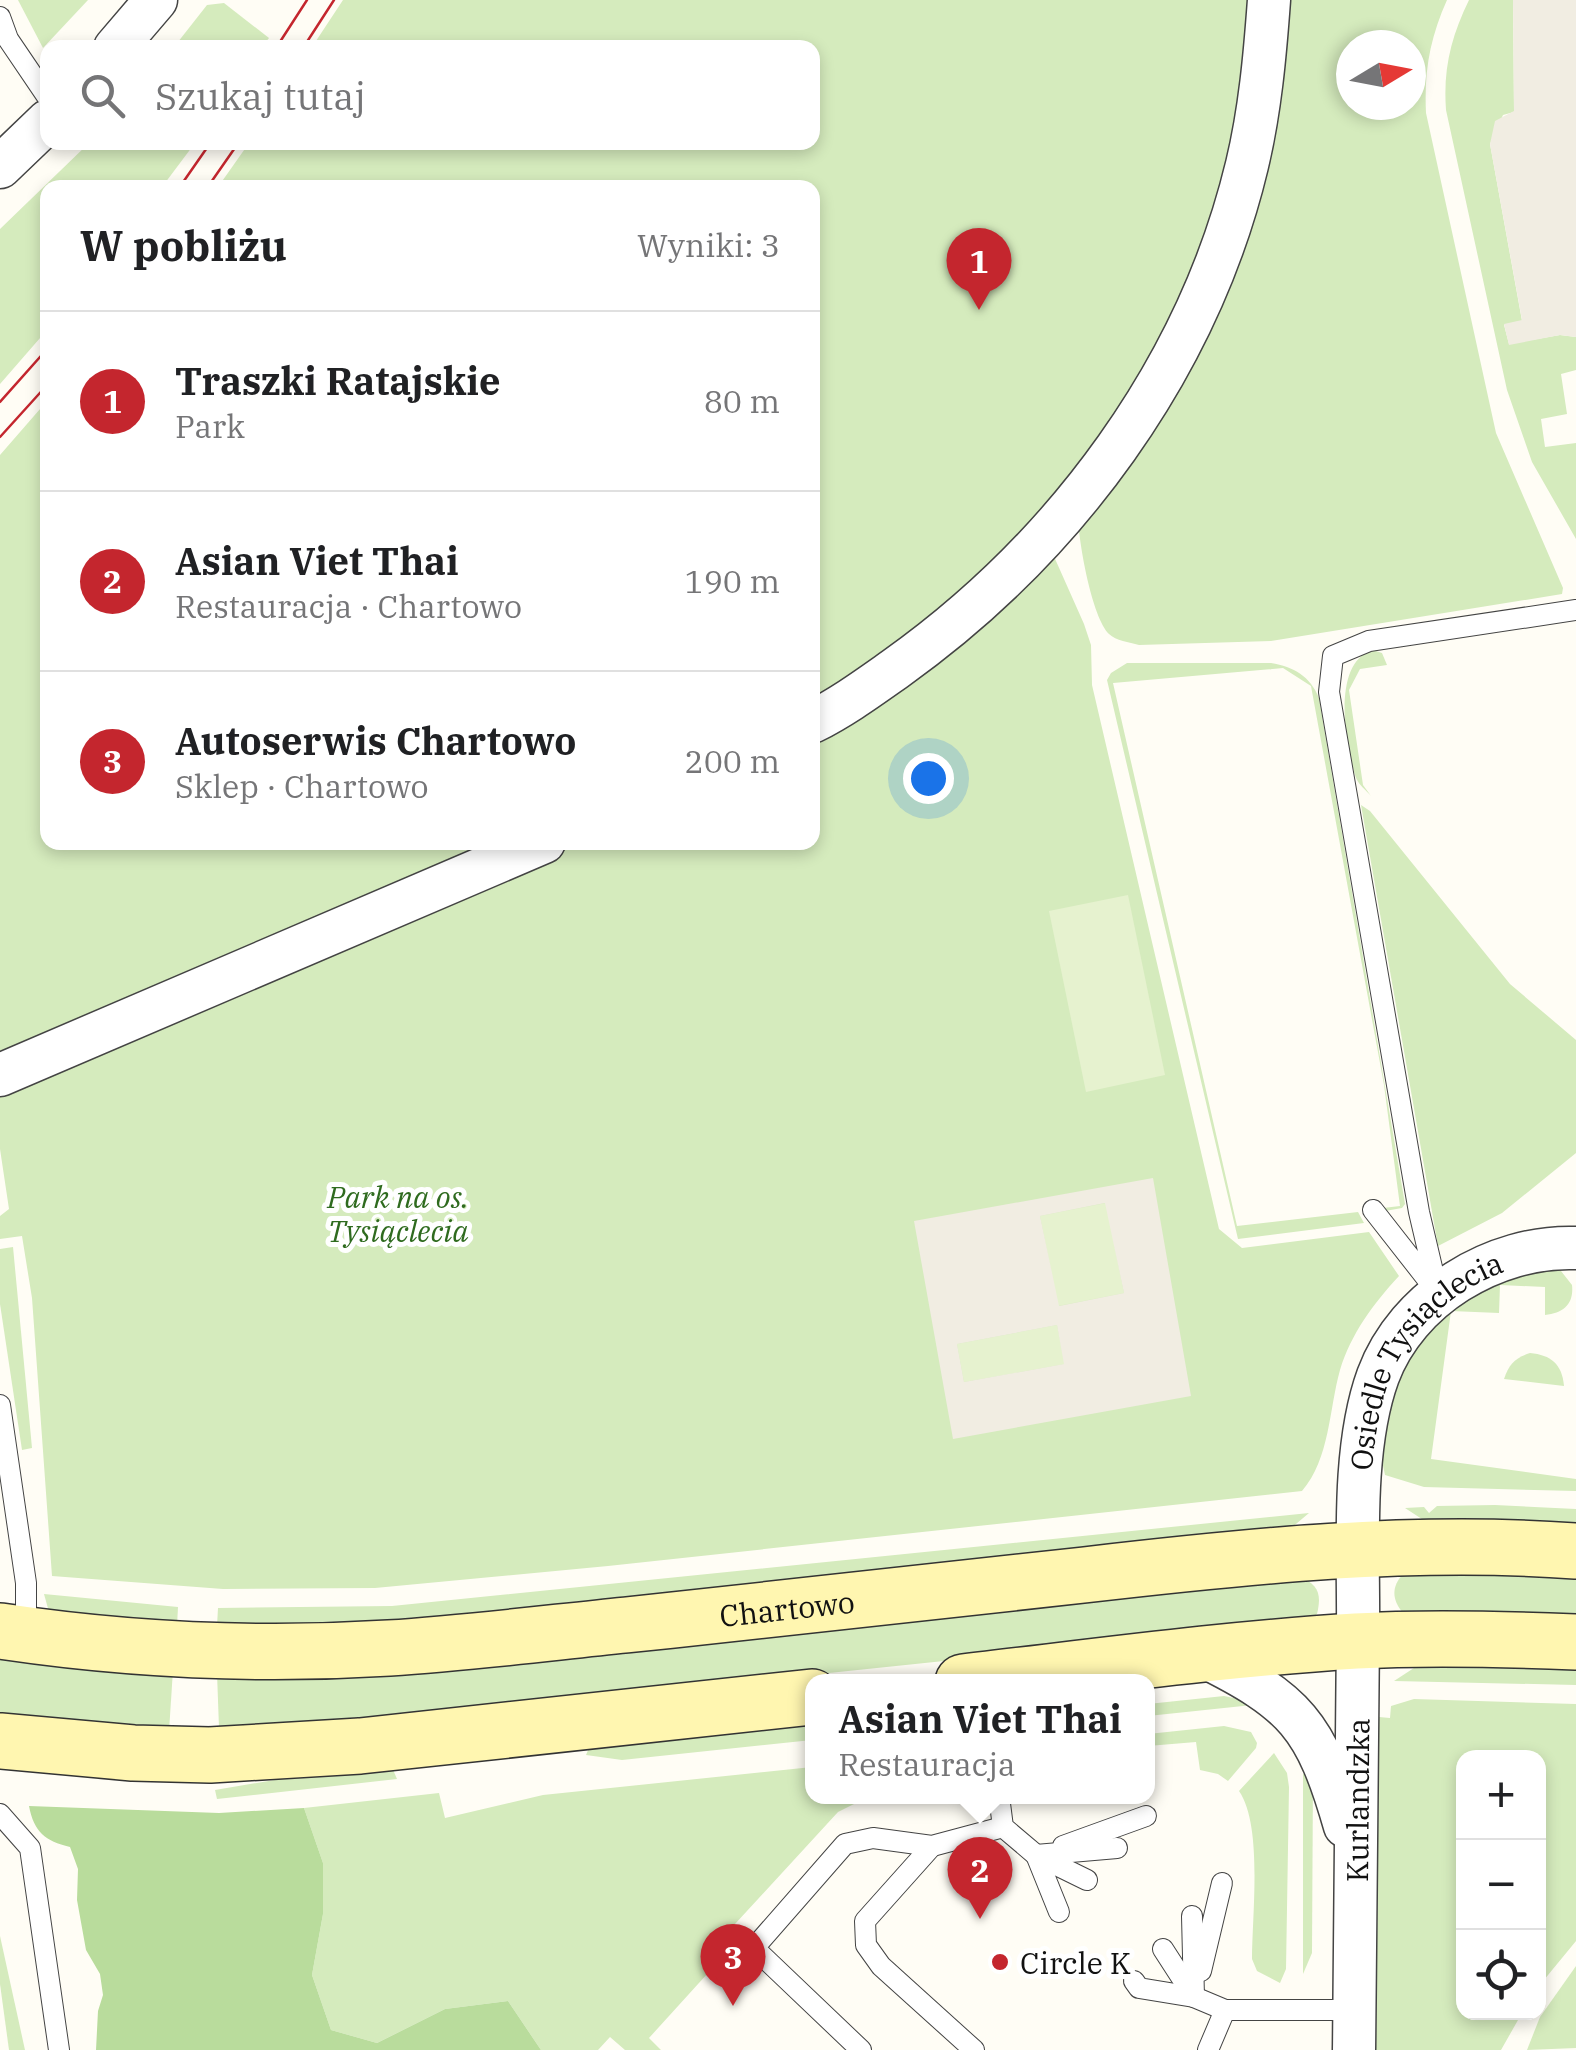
<!DOCTYPE html>
<html lang="pl">
<meta charset="utf-8">
<style>
:root{--surface:#fff;--page:#f2f2f2;--text:#202124;--muted:#757577;--line:#e0e0e0;--accent:#c4262e}
body{margin:0;font-family:"IBM Plex Serif",serif;background:var(--page);color:var(--text)}
.controls{position:absolute;right:30px;bottom:30px;display:grid;overflow:hidden;border-radius:20px;box-shadow:0 5px 15px #0003}
.controls button{width:90px;height:90px;display:grid;place-items:center;padding:0;border:0;border-bottom:2px solid var(--line);background:var(--surface);color:var(--text);font:50px sans-serif}
.compass{position:absolute;left:1336px;top:30px;width:90px;height:90px;border-radius:50%;background:var(--surface);box-shadow:0 5px 15px #0003;rotate:80deg}
.you{position:absolute;left:928px;top:778px;width:35px;height:35px;margin:-25px;border:8px solid #fff;border-radius:50%;background:#1a73e8;box-shadow:0 0 0 15px #1a73e833}
.badge{display:grid;place-items:center;width:65px;height:65px;border-radius:50%;background:var(--accent);color:#fff;font-size:32px;font-weight:700}
.pin{position:absolute;translate:-50% -82px;filter:drop-shadow(0 2px 5px #0008)}
.pin::after{content:'';position:absolute;top:52px;width:35px;height:30px;background:inherit;clip-path:polygon(0 0,100% 0,50% 100%)}
.popup{position:absolute;left:805px;top:1674px;width:350px;height:130px;box-sizing:border-box;display:grid;place-content:center;border-radius:20px;background:var(--surface);filter:drop-shadow(0 2px 8px #0005);font-size:32px;white-space:nowrap;color:var(--muted)}
.popup b{font-size:38px;color:var(--text)}
.popup::after{content:'';position:absolute;left:50%;top:100%;margin-left:-20px;border:20px solid transparent;border-top-color:var(--surface)}
.list{margin:0;padding:0;list-style:none}
h2{display:flex;justify-content:space-between;align-items:center;height:130px;margin:0;padding:0 40px;font-size:42px}
h2 small{font-size:32px;font-weight:400;color:var(--muted)}
.list li{display:grid;grid-template-columns:65px 1fr auto;gap:30px;align-items:center;box-sizing:border-box;height:180px;padding:0 40px;border-top:2px solid var(--line)}
.list b{display:block;font-size:38px;white-space:nowrap}
.list p{margin:0;font-size:32px;white-space:nowrap;color:var(--muted)}
.list em{font-size:32px;font-style:normal;color:var(--muted)}
.icon{flex:none;width:55px;height:55px;fill:none;stroke:currentColor;stroke-width:2;stroke-linecap:round;stroke-linejoin:round}
.map{position:relative;flex:none;width:1576px;height:2050px;overflow:hidden}
.search{position:absolute;background:var(--surface);box-shadow:0 5px 15px #0003;left:40px;top:40px;width:780px;height:110px;display:flex;align-items:center;gap:25px;box-sizing:border-box;padding:0 35px;border-radius:20px;color:var(--muted);font-size:38px}
.panel{position:absolute;background:var(--surface);box-shadow:0 5px 15px #0003;left:40px;top:180px;width:780px;height:670px;border-radius:20px}
.map>svg:first-child{display:block}
.green{fill:#d5ebbd;fill-rule:evenodd}
.forest{fill:#b9dc9c}
.pitch{fill:#e6f2cf}
.plaza{fill:#f1ede2;fill-rule:evenodd}
.lines{fill:none;stroke-linecap:round;stroke-linejoin:round}
.lane-casing{stroke:#444;stroke-width:22}
.street-casing{stroke:#444;stroke-width:45}
.secondary-casing{stroke:#333;stroke-width:58}
.lane{stroke:#fff;stroke-width:20}
.street{stroke:#fff;stroke-width:42}
.secondary{stroke:#fff6b0;stroke-width:55}
.tram{stroke:#c4262e;stroke-width:2.5}
.poi-dot{fill:#c4262e;stroke:#fff;stroke-width:4}
.labels{text-anchor:middle;dominant-baseline:central;stroke-width:10;stroke-linejoin:round;paint-order:stroke}
.park-label{font-size:30px;font-style:italic;fill:#2f6b1f;stroke:#fff}
.street-label{font-size:30px;fill:#111;stroke:#fff}
.poi-label{font-size:30px;fill:#111;stroke:#fff;text-anchor:start}
</style>
<div class="map">
<svg width="1576" height="2050" viewBox="0 0 1576 2050">
<rect width="100%" height="100%" fill="#fffdf5"/>
<g class="green">
<path d="M18,0H88L43,48Z"/>
<path d="M343,0H1256L1246,93L1209,242L1052,552L1084,624L1091,645L1092,685L1219,1229L1242,1248L1369,1232L1399,1276C1373,1304 1351,1334 1340,1370C1329,1409 1330,1459 1302,1491L608,1566L375,1588L223,1589L52,1576L32,1298L22,1236L0,1239V1216L9,1209L0,1149V455L47,401L48,842H812V188L218,187L249,143L812,142V48L312,47Z"/>
<path d="M1286,0H1447C1430,38 1424,71 1426,113L1496,433L1563,588L1562,594L1271,641L1139,645C1129,642 1116,641 1109,634C1092,617 1079,544 1078,518L1183,369ZM1351,45H1411V105H1351Z"/>
<path d="M1469,0H1513L1514,112L1503,115L1490,144L1522,321L1504,325L1509,344L1560,335L1576,337V370L1561,374L1567,414L1541,419L1545,447L1576,443V539L1532,462L1507,390L1446,110C1443,69 1451,37 1469,0Z"/>
<path d="M224,3L269,38L262,47H174L207,5Z"/>
<path d="M89,143H195L162,187L48,188L47,330L0,384V229Z"/>
<path d="M1373,650L1382,653L1387,665L1360,669L1349,690L1363,785L1371,796C1366,790 1359,785 1356,778C1345,745 1331,662 1373,650Z"/>
<path d="M1127,663H1271C1294,667 1310,676 1319,698L1405,1204L1402,1208L1385,1211L1383,1208L1400,1206L1384,1085L1311,686L1283,668L1113,683L1237,1226L1358,1212L1364,1223L1238,1239L1107,680L1111,673Z"/>
<path d="M1361,805L1370,811L1510,984L1576,1040V1153L1502,1213L1438,1246Z"/>
<path d="M13,1247L32,1448L22,1450L0,1304V1249Z"/>
<path d="M1553,1268L1561,1271L1572,1285C1574,1304 1564,1313 1545,1315V1287L1500,1285L1499,1313L1451,1311L1431,1459L1576,1479V1491L1424,1487L1385,1475L1382,1461L1387,1414L1404,1361L1434,1320L1498,1281Z"/>
<path d="M1530,1353C1551,1355 1562,1364 1564,1386L1504,1379C1509,1364 1515,1358 1530,1353Z"/>
<path d="M1495,1505L1576,1509V1529L1428,1523L1405,1508L1424,1507L1429,1513L1437,1506Z"/>
<path d="M1309,1513L1290,1529L387,1626H217L218,1608L392,1606Z"/>
<path d="M1576,1573V1620L1403,1613C1392,1600 1391,1587 1403,1574Z"/>
<path d="M1299,1576C1318,1585 1322,1593 1317,1614L1305,1623L372,1721L219,1728L217,1673Z"/>
<path d="M44,1594L178,1607L177,1626L49,1612Z"/>
<path d="M0,1653L173,1670L169,1731L0,1720Z"/>
<path d="M1576,1665V1685L1394,1681L1417,1666Z"/>
<path d="M1224,1696L1262,1704L1148,1716V1704Z"/>
<path d="M1414,1699L1576,1704V1941L1539,1986L1538,1758H1464V2012L1522,2013L1501,2050H1376L1379,1717L1390,1718L1391,1706Z"/>
<path d="M812,1719V1740L622,1760L586,1755L591,1743Z"/>
<path d="M1224,1726L1251,1732L1257,1743L1256,1748L1228,1781L1218,1774L1200,1770L1196,1742L1148,1746V1734Z"/>
<path d="M1274,1753L1287,1773L1289,1787L1286,1969L1280,1983L1257,1971L1252,1959C1252,1915 1263,1826 1239,1791Z"/>
<path d="M391,1765L397,1779L217,1799L215,1790L345,1768Z"/>
<path d="M812,1767V1796L907,1797L862,1800L838,1812L735,1924L728,1951L649,2038L661,2050H625L610,2037L598,2050H541L508,2001L445,2009L377,2043L331,2030L312,1975L323,1914V1863L304,1808L439,1793L445,1818L543,1795Z"/>
<path d="M1303,1774H1313L1312,1953L1303,1974Z"/>
<path d="M0,1936L25,2050H9L0,1984Z"/>
<path d="M1576,1966V2048L1527,2050L1540,2017Z"/>
</g>
<path class="forest" d="M29,1806L219,1813L304,1808L323,1863V1914L312,1975L331,2030L377,2043L445,2009L508,2001L541,2050H96L98,2011L103,1995L100,1974L86,1950L77,1900L78,1869L70,1847C45,1841 34,1832 29,1806Z"/>
<g class="pitch">
<path d="M1128,895L1165,1075L1086,1092L1049,911Z"/>
<path d="M1106,1203L1124,1293L1058,1306L1040,1216Z"/>
<path d="M1057,1325L1065,1364L964,1382L957,1344Z"/>
</g>
<g class="plaza">
<path d="M1513,0H1576V337L1560,335L1509,345L1504,324L1522,320L1490,144L1495,121L1514,111Z"/>
<path d="M1153,1178L1191,1396L953,1439L914,1221ZM1105,1203L1124,1293L1059,1306L1040,1216ZM1057,1325L1064,1364L964,1382L957,1344Z"/>
</g>
<g class="lines">
<g class="lane-casing">
<g id="lane">
<path d="M0,17L8,39L48,98"/>
<path d="M1373,1210L1438,1293L1419,1212L1329,692L1333,656L1369,641L1576,610"/>
<path d="M0,1405L26,1583V1633"/>
<path d="M999,1796L1003,1827L1036,1855L1087,1880"/>
<path d="M0,1814L30,1848L59,2050"/>
<path d="M932,1846L865,1921L866,1945L881,1966L974,2050"/>
<path d="M1063,1846L1146,1816"/>
<path d="M1059,1912L1036,1855L1117,1848"/>
<path d="M1163,1949L1194,1997L1225,2010H1355"/>
<path d="M1201,1971L1222,1883"/>
<path d="M1134,1981L1139,1988L1194,1997L1192,1916"/>
<path d="M861,2050L754,1948L845,1844L873,1838L932,1846L1003,1827"/>
<path d="M1208,2050L1225,2010"/>
</g>
</g>
<g class="street-casing">
<g id="street">
<path d="M115,48L156,0"/>
<path d="M0,167L48,121"/>
<path d="M812,722C842,707 868,688 895,669C1065,548 1198,369 1247,165C1260,111 1265,55 1269,0"/>
<path d="M0,1075L544,842"/>
<path d="M1201,1655C1296,1702 1316,1725 1345,1826"/>
<path id="s1" d="M1354,2050C1356,1911 1357,1772 1358,1632C1359,1554 1351,1450 1378,1376C1407,1298 1494,1245 1576,1248"/>
</g>
</g>
<g class="secondary-casing">
<g id="secondary">
<path id="s2" d="M0,1631C127,1650 260,1656 389,1648C468,1643 547,1633 626,1625C779,1609 932,1592 1084,1575C1248,1556 1411,1539 1576,1551"/>
<path d="M963,1682C1093,1667 1224,1649 1356,1641C1429,1637 1503,1639 1576,1642"/>
<path d="M0,1741L133,1753L210,1755L360,1746L812,1697"/>
</g>
</g>
<use href="#lane" class="lane"/>
<use href="#street" class="street"/>
<use href="#secondary" class="secondary"/>
<g class="tram">
<path d="M276,48L307,0"/>
<path d="M303,48L334,0"/>
<path d="M179,188L211,142"/>
<path d="M207,188L239,142"/>
<path d="M0,402L48,348"/>
<path d="M0,437L48,384"/>
</g>
</g>
<circle class="poi-dot" cx="1000" cy="1962" r="10"/>
<g class="labels">
<g class="park-label">
<text x="398" y="1196">Park na os.<tspan x="398" dy="34">Tysiąclecia</tspan></text>
</g>
<g class="street-label">
<text stroke="none"><textPath href="#s1" startOffset="715">Osiedle Tysiąclecia</textPath></text>
<text stroke="none"><textPath href="#s2" startOffset="790">Chartowo</textPath></text>
<text stroke="none"><textPath href="#s1" startOffset="250">Kurlandzka</textPath></text>
</g>
<g class="poi-label">
<text x="1020" y="1962">Circle K</text>
</g>
</g>
</svg>
<div class="controls">
<button>+</button>
<button>−</button>
<button><svg class="icon" aria-label="locate" viewBox="0 0 24 24"><circle cx="12" cy="12" r="6"/><path d="M12 2v4M12 18v4M2 12h4M18 12h4"/></svg></button>
</div>
<svg class="compass" viewBox="-18 -18 36 36"><path d="M0-13l5 13h-10z" fill="#e53935"/><path d="M0 13l5-13h-10z" fill="#757577"/></svg>
<div class="you"></div>
<div class="pin badge" style="left:979px;top:310px">1</div>
<div class="pin badge" style="left:980px;top:1919px">2</div>
<div class="popup"><b>Asian Viet Thai</b>Restauracja</div>
<div class="pin badge" style="left:733px;top:2006px">3</div>
<div class="search"><svg class="icon" aria-label="search" viewBox="0 0 24 24"><circle cx="10" cy="10" r="6"/><path d="M15 15l6 6"/></svg>Szukaj tutaj</div>
<section class="panel">
<h2>W pobliżu<small>Wyniki: 3</small></h2>
<ul class="list">
<li><span class="badge">1</span><div><b>Traszki Ratajskie</b><p>Park</p></div><em>80 m</em></li>
<li><span class="badge">2</span><div><b>Asian Viet Thai</b><p>Restauracja · Chartowo</p></div><em>190 m</em></li>
<li><span class="badge">3</span><div><b>Autoserwis Chartowo</b><p>Sklep · Chartowo</p></div><em>200 m</em></li>
</ul>
</section>
</div>
